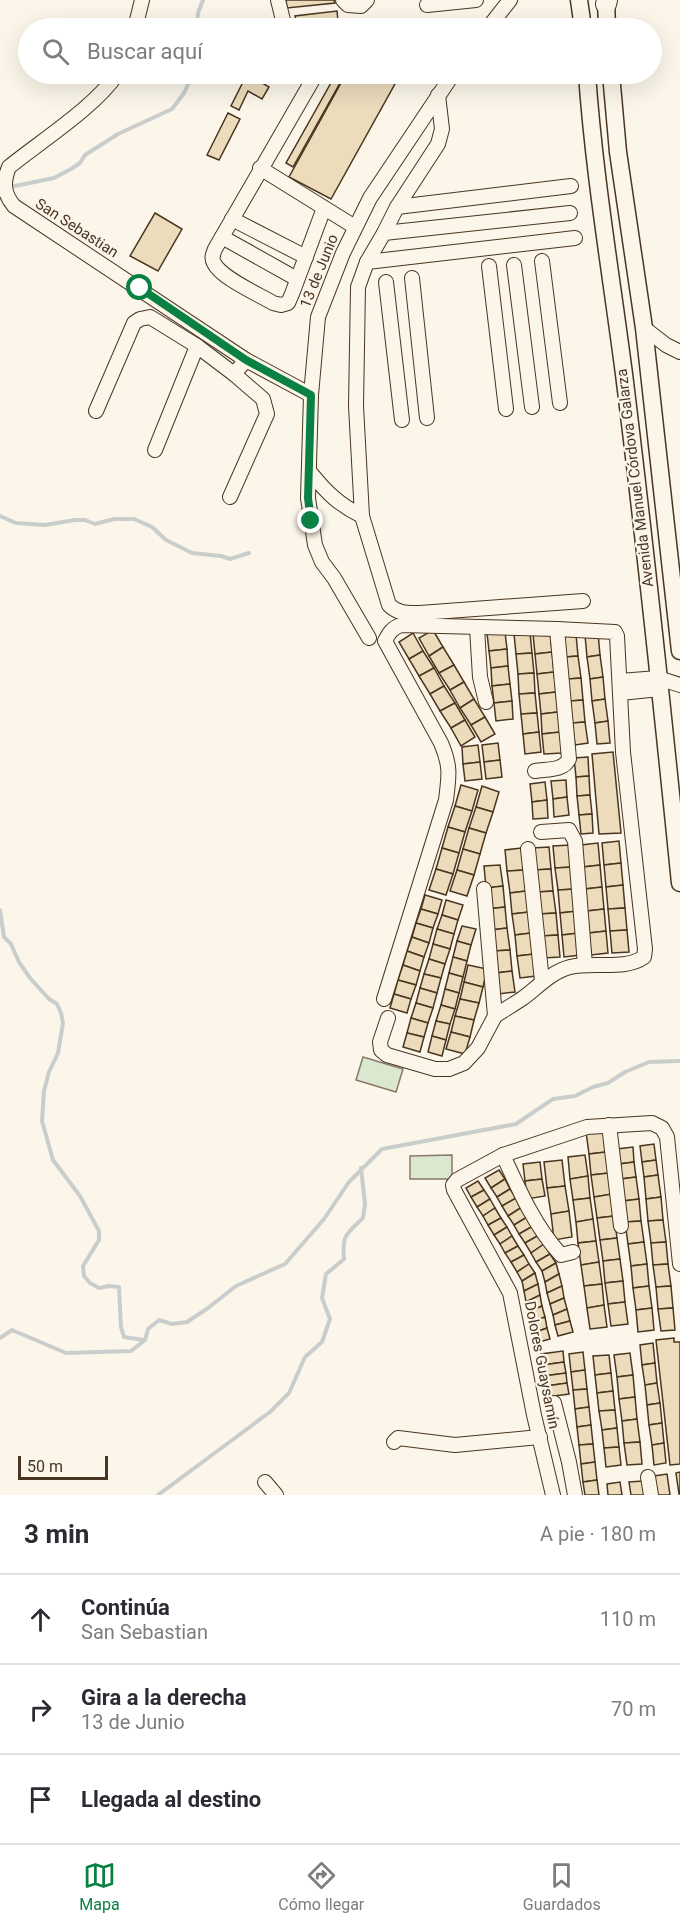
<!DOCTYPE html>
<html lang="es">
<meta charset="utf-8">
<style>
:root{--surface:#fff;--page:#f7f7f7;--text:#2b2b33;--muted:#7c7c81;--line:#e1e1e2;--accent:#0b8043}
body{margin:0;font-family:Roboto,sans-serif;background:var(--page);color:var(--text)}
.scale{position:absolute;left:18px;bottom:15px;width:90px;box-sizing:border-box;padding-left:6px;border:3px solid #4a3520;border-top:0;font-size:16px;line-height:21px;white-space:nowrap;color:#4a3520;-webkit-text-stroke:4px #fbf6e9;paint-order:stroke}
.stop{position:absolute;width:18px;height:18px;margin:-14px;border:4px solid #0b8043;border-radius:50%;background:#fff}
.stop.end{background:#0b8043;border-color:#fff;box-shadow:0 2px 6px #0008}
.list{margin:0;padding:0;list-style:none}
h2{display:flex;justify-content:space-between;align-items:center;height:78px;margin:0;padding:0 24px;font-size:26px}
h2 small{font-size:20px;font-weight:400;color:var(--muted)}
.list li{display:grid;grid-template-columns:39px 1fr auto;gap:18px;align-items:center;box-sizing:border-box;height:90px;padding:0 24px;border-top:2px solid var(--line)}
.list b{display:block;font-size:22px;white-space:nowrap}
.list p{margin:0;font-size:20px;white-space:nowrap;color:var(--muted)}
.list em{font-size:20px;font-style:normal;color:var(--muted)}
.icon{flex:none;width:33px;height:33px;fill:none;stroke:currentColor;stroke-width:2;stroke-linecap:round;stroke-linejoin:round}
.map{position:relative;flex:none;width:680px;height:1495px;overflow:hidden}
.search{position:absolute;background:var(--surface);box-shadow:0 6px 24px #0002;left:18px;right:18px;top:18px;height:66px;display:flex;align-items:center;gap:15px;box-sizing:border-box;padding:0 21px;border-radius:33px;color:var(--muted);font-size:22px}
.sheet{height:348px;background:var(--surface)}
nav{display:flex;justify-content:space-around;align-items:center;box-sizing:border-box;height:84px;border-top:2px solid var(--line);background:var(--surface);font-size:16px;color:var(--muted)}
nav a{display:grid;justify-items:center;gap:3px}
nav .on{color:var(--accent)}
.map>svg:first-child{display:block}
.green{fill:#dce7d0;stroke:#887966;stroke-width:1.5}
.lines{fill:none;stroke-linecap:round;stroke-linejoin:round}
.stream{stroke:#c9cecd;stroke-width:4}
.building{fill:#ecdcbc;stroke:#4a3520;stroke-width:1.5}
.minor-casing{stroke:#4a3520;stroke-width:16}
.major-casing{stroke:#4a3520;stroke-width:19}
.highway-casing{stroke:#4a3520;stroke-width:22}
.minor{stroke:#fbf6e9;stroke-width:14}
.major{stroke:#fbf6e9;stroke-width:16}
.highway{stroke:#fbf6e9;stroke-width:20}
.route{stroke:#0b8043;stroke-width:8}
.labels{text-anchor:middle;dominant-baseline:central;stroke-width:4.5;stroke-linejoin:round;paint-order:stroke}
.street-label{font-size:15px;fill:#4a3520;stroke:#fbf6e9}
</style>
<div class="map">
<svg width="680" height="1495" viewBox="0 0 680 1495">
<rect width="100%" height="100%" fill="#fbf6e9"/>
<g class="green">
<path d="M363,1057L403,1069L396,1092L356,1080Z"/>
<path d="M452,1155V1179H410V1156Z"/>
</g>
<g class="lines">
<g class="stream">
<path d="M197,28L198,13L203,0"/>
<path d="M10,187L54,178L71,169L80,163L85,155L118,134L172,109L184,93L193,74"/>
<path d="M0,516L16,523L45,525L75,520H85L95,524L114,519H134L152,527L166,540L192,553L221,556L230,559L249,553"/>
<path d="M0,910L4,937L11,944L19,962L30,978L49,999L57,1004L61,1013L63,1023L58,1053L49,1072L44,1091L42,1121L53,1160L80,1196L99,1231V1240L83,1266L84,1276L90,1283L99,1288L109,1286L119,1287L121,1327L124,1337L144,1340"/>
<path d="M0,1338L12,1330L66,1353L131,1351L145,1340L148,1329L159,1320L172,1324L187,1322L208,1308L236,1286L285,1264L324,1219L349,1182L382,1149L516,1124L553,1099L575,1096L593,1087L608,1083L625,1072L649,1062L679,1061"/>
<path d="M158,1495L270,1412L289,1393L305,1357L322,1342L330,1319L322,1298L326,1274L344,1259C342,1235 346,1234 363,1218L365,1204L361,1168"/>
</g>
</g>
<g class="building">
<path d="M286,0H334L335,3L287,8Z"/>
<path d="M337,11L338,21L297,26L295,16Z"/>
<path d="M247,74L269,87L262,99L248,91L239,110L231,106Z"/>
<path d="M336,74H345L293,167L286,163Z"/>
<path d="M346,74H380L396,82L331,199L289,177Z"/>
<path d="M228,113L240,119L219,160L207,155Z"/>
<path d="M155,213L182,229L158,271L130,256Z"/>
<path d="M433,630L443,647L429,656L419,638Z"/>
<path d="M505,632L507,649L489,651L487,633Z"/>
<path d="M550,632L552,652L535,654L533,634Z"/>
<path d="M413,633L423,651L409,659L399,642Z"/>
<path d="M530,633L532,653L516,654L514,634Z"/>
<path d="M598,633L600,655L587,657L585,635Z"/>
<path d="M576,634L578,656L565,657L563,635Z"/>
<path d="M443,647L454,665L439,673L429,656Z"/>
<path d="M507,649L508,666L491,668L489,651Z"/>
<path d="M423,651L434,668L419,676L409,659Z"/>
<path d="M552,652L554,672L537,674L535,654Z"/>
<path d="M532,653L534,673L518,674L516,654Z"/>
<path d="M600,655L603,677L590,679L587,657Z"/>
<path d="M578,656L581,678L568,679L565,657Z"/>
<path d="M454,665L464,682L450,690L439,673Z"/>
<path d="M508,666L510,684L492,686L491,668Z"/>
<path d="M434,668L444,686L430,694L419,676Z"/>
<path d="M554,672L556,692L539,694L537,674Z"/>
<path d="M534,673L535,693L519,694L518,674Z"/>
<path d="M603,677L605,699L592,701L590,679Z"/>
<path d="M581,678L583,700L570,701L568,679Z"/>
<path d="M464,682L474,699L460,708L450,690Z"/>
<path d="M510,684L512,701L494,703L492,686Z"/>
<path d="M444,686L455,703L440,711L430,694Z"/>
<path d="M556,692L558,712L541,714L539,694Z"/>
<path d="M535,693L537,713L521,714L519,694Z"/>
<path d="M474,699L485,717L471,725L460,708Z"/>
<path d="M605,699L608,721L595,723L592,701Z"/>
<path d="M583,700L585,722L572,723L570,701Z"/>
<path d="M512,701L513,719L496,721L494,703Z"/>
<path d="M455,703L465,720L451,728L440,711Z"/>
<path d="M558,712L560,732L542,734L541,714Z"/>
<path d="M537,713L539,732L523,734L521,714Z"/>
<path d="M485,717L495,734L481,742L471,725Z"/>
<path d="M465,720L475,737L461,746L451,728Z"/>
<path d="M608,721L610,743L597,744L595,723Z"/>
<path d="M585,722L588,743L575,745L572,723Z"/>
<path d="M539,732L541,752L525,754L523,734Z"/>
<path d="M560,732L562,753L544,754L542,734Z"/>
<path d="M498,743L500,760L484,762L482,745Z"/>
<path d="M478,745L480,762L463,764L462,747Z"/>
<path d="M613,752L621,833L599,834L592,754Z"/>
<path d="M588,757L589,776L576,777L574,758Z"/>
<path d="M500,760L502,777L486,779L484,762Z"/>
<path d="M480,762L482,779L465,781L463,764Z"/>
<path d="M589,776L590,795L577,796L576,777Z"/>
<path d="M566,780L567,797L553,799L551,781Z"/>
<path d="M545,782L547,800L532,802L530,784Z"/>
<path d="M461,785L478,790L472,811L455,806Z"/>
<path d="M482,786L499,792L493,812L476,807Z"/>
<path d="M590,795L592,814L579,815L577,796Z"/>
<path d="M567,797L569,815L554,817L553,799Z"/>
<path d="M547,800L548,818L533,819L532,802Z"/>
<path d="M455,806L472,811L465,832L448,827Z"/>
<path d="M476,807L493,812L486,833L469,828Z"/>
<path d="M592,814L593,833L581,834L579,815Z"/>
<path d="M448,827L465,832L459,853L442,848Z"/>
<path d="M469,828L486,833L480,854L463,849Z"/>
<path d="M619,841L621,863L604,865L602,843Z"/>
<path d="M598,843L600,865L583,867L581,845Z"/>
<path d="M570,845L573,867L555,868L553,846Z"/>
<path d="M549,847L551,869L534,870L532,848Z"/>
<path d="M442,848L459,853L453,874L436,869Z"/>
<path d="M521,848L524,870L507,871L505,850Z"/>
<path d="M463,849L480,854L474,875L457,870Z"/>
<path d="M621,863L623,885L606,887L604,865Z"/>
<path d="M500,865L503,886L486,888L484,866Z"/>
<path d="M600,865L602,887L585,889L583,867Z"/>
<path d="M573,867L575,889L558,890L555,868Z"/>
<path d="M436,869L453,874L446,895L429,890Z"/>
<path d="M551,869L553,891L537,892L534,870Z"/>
<path d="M457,870L474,875L467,896L450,891Z"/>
<path d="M524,870L526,891L510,893L507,871Z"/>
<path d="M623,885L625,908L608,909L606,887Z"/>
<path d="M503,886L505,907L488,909L486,888Z"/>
<path d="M602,887L604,909L587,911L585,889Z"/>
<path d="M575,889L577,911L560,913L558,890Z"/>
<path d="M526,891L529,912L512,914L510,893Z"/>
<path d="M553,891L556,913L539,914L537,892Z"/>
<path d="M425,895L442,900L438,914L421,909Z"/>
<path d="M446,900L463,905L458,920L442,915Z"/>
<path d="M505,907L507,928L491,930L488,909Z"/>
<path d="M625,908L627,930L610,931L608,909Z"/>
<path d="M421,909L438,914L433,928L416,923Z"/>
<path d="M604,909L606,931L589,933L587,911Z"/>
<path d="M577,911L579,933L562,935L560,913Z"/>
<path d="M529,912L531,933L515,935L512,914Z"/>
<path d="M556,913L558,935L541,936L539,914Z"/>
<path d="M442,915L458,920L454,934L437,929Z"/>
<path d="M416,923L433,928L429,943L412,937Z"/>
<path d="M462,926L476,929L471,945L457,941Z"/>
<path d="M507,928L510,950L493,951L491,930Z"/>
<path d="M437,929L454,934L450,949L433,944Z"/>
<path d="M627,930L629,952L612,953L610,931Z"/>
<path d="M606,931L608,953L591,955L589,933Z"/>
<path d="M531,933L534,954L517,956L515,935Z"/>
<path d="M579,933L581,955L564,957L562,935Z"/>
<path d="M558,935L560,957L543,958L541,936Z"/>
<path d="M412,937L429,943L424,957L407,951Z"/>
<path d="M457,941L471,945L467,961L453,957Z"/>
<path d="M433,944L450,949L445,964L429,959Z"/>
<path d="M510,950L512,971L496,973L493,951Z"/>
<path d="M407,951L424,957L420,971L403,965Z"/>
<path d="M534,954L536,976L520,978L517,956Z"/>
<path d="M453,957L467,961L463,977L449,973Z"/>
<path d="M429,959L445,964L441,978L424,974Z"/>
<path d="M403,965L420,971L416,985L398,980Z"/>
<path d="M468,965L487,969L483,987L464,982Z"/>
<path d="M512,971L515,992L498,994L496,973Z"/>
<path d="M449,973L463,977L459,993L445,989Z"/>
<path d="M424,974L441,978L437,993L420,988Z"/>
<path d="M398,980L416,985L411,999L394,994Z"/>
<path d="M464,982L483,987L479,1003L460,999Z"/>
<path d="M420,988L437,993L433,1008L416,1003Z"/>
<path d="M445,989L459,993L455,1009L441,1005Z"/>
<path d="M394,994L411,999L407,1013L390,1008Z"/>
<path d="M460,999L479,1003L474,1020L455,1016Z"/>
<path d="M416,1003L433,1008L428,1023L411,1018Z"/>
<path d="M441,1005L455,1009L450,1024L436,1021Z"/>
<path d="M455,1016L474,1020L470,1037L451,1032Z"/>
<path d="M411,1018L428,1023L424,1037L407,1033Z"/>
<path d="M436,1021L450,1024L446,1040L432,1036Z"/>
<path d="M451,1032L470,1037L465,1054L446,1049Z"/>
<path d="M407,1033L424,1037L420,1052L403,1047Z"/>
<path d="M432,1036L446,1040L442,1056L428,1052Z"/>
<path d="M603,1130L606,1152L589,1154L586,1132Z"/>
<path d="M654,1144L656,1160L642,1162L640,1146Z"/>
<path d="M633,1147L634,1162L619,1164L617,1149Z"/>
<path d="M606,1152L609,1173L591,1175L589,1154Z"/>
<path d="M585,1155L588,1176L570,1179L568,1157Z"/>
<path d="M562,1160L565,1186L547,1188L544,1162Z"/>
<path d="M656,1160L658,1175L644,1177L642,1162Z"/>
<path d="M540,1162L542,1179L525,1181L523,1164Z"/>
<path d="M634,1162L636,1177L621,1179L619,1164Z"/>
<path d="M499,1170L505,1179L491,1188L485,1178Z"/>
<path d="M609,1173L612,1194L594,1197L591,1175Z"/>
<path d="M658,1175L661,1197L646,1199L644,1177Z"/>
<path d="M588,1176L590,1198L573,1200L570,1179Z"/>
<path d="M636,1177L639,1199L623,1201L621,1179Z"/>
<path d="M505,1179L510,1189L497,1197L491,1188Z"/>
<path d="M542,1179L545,1196L527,1199L525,1181Z"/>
<path d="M478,1181L484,1190L471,1197L466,1188Z"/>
<path d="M565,1186L569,1211L551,1214L547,1188Z"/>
<path d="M510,1189L516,1198L502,1206L497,1197Z"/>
<path d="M484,1190L490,1199L477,1207L471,1197Z"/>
<path d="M612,1194L614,1216L597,1218L594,1197Z"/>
<path d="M661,1197L663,1220L648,1221L646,1199Z"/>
<path d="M516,1198L522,1207L508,1216L502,1206Z"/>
<path d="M590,1198L593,1219L576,1222L573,1200Z"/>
<path d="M490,1199L495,1208L483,1216L477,1207Z"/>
<path d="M639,1199L641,1221L625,1222L623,1201Z"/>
<path d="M522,1207L527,1217L514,1225L508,1216Z"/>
<path d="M495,1208L501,1218L488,1225L483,1216Z"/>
<path d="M569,1211L572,1237L554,1240L551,1214Z"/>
<path d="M614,1216L617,1238L600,1240L597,1218Z"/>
<path d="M527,1217L533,1226L519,1234L514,1225Z"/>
<path d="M501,1218L507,1227L494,1235L488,1225Z"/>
<path d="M593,1219L596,1241L578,1243L576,1222Z"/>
<path d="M663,1220L666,1242L651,1243L648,1221Z"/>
<path d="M641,1221L644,1242L628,1244L625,1222Z"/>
<path d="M533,1226L539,1235L525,1243L519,1234Z"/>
<path d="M507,1227L512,1236L500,1244L494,1235Z"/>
<path d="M539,1235L544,1244L531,1253L525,1243Z"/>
<path d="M512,1236L518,1246L505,1253L500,1244Z"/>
<path d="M617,1238L620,1259L603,1261L600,1240Z"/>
<path d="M596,1241L599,1262L581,1265L578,1243Z"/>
<path d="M644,1242L647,1264L631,1266L628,1244Z"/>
<path d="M666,1242L668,1264L653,1265L651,1243Z"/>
<path d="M544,1244L550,1254L536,1262L531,1253Z"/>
<path d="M518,1246L524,1255L511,1262L505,1253Z"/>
<path d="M550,1254L556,1263L542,1271L536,1262Z"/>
<path d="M524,1255L529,1264L517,1272L511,1262Z"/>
<path d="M620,1259L623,1281L605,1283L603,1261Z"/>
<path d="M599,1262L602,1284L584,1286L581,1265Z"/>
<path d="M556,1263L559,1274L545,1282L542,1271Z"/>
<path d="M529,1264L535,1273L522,1281L517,1272Z"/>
<path d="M647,1264L649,1286L633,1288L631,1266Z"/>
<path d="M668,1264L671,1286L656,1287L653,1265Z"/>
<path d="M535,1273L538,1284L524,1291L522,1281Z"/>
<path d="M559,1274L562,1286L547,1293L545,1282Z"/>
<path d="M623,1281L625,1302L608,1304L605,1283Z"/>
<path d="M538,1284L540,1295L526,1302L524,1291Z"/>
<path d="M602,1284L604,1305L587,1308L584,1286Z"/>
<path d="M562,1286L564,1298L550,1304L547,1293Z"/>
<path d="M649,1286L652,1308L636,1310L633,1288Z"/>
<path d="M671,1286L673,1308L658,1309L656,1287Z"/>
<path d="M540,1295L542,1306L528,1312L526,1302Z"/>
<path d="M564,1298L567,1309L553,1315L550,1304Z"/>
<path d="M625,1302L628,1324L611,1326L608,1304Z"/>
<path d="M604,1305L607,1327L590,1329L587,1308Z"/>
<path d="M542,1306L545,1317L531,1322L528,1312Z"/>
<path d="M652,1308L654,1330L638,1332L636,1310Z"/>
<path d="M673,1308L675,1330L661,1331L658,1309Z"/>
<path d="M567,1309L570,1321L555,1325L553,1315Z"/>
<path d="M545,1317L547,1328L533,1333L531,1322Z"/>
<path d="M570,1321L573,1332L558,1336L555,1325Z"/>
<path d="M547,1328L550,1339L535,1343L533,1333Z"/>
<path d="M674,1338V1342H680V1464L670,1465L656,1340Z"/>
<path d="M653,1343L655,1363L642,1365L640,1345Z"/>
<path d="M563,1351L564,1362L543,1365L541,1354Z"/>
<path d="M583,1352L585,1370L571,1372L569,1354Z"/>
<path d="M630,1353L633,1375L617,1377L614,1355Z"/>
<path d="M609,1355L611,1373L595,1375L593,1356Z"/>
<path d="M564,1362L566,1373L544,1376L543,1365Z"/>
<path d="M655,1363L657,1383L645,1385L642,1365Z"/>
<path d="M585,1370L587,1389L573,1390L571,1372Z"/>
<path d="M566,1373L567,1383L546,1386L544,1376Z"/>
<path d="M611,1373L613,1391L597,1393L595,1375Z"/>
<path d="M633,1375L635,1397L619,1399L617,1377Z"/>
<path d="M567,1383L569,1394L547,1397L546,1386Z"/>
<path d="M657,1383L660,1403L647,1405L645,1385Z"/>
<path d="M587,1389L589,1407L575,1409L573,1390Z"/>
<path d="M613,1391L615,1410L599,1411L597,1393Z"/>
<path d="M635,1397L637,1419L622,1421L619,1399Z"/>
<path d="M660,1403L662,1423L649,1425L647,1405Z"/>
<path d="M589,1407L591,1425L577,1427L575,1409Z"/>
<path d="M615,1410L617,1428L602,1430L599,1411Z"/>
<path d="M637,1419L640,1442L624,1443L622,1421Z"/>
<path d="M662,1423L664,1443L652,1445L649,1425Z"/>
<path d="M591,1425L593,1444L579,1445L577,1427Z"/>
<path d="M617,1428L619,1447L604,1448L602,1430Z"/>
<path d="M640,1442L642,1464L627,1465L624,1443Z"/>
<path d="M664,1443L666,1463L654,1465L652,1445Z"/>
<path d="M593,1444L595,1462L581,1464L579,1445Z"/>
<path d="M619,1447L621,1465L606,1467L604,1448Z"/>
<path d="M595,1462L597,1480L583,1482L581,1464Z"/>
<path d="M680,1472V1494H679L676,1473Z"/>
<path d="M667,1474L670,1495H656L654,1476Z"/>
<path d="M597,1480L599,1495H585L583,1482Z"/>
<path d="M643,1481L645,1495H631L629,1482Z"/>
<path d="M620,1482L622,1495H608L607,1484Z"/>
</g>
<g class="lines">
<g class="minor-casing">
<g id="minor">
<path d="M278,0L285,28"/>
<path d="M343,0L348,5L361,6L367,0"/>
<path d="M427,5L476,0"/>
<path d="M135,28L142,0"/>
<path d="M488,28L510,0"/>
<path d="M117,74C95,107 41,141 9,167C3,182 3,193 14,206L246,360L311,395"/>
<path d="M316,74L215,249C213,254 211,258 214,263C221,278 258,294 273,303L281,305L288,303L292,294L324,208"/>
<path d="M260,168L355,227"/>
<path d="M397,207L571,186"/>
<path d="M232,219L306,257"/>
<path d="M384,233L570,213"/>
<path d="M222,237L297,279"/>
<path d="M542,261L560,403"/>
<path d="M367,262L575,238"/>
<path d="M514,265L532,407"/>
<path d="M489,266L506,409"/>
<path d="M412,278L427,418"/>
<path d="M386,282L402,420"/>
<path d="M644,328L666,345L680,352"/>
<path d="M96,411L134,323L140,319L150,317L197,346L234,374L246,360"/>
<path d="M155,450L197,346"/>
<path d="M310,472C326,492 339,505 362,516L356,406L358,287L367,262L384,233L397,207L438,144L442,129L438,95"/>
<path d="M230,497L267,414L263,399L234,374"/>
<path d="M362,516L389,605C398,614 408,613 420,613L583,601"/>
<path d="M477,628L480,677L486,702"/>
<path d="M369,638L334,578L322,562L315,545L308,498L311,395L318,317L343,253L370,198L453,74"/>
<path d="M620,681L658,678L680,685"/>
<path d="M620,693L660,689"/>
<path d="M535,771C548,769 563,771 569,759L557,629"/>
<path d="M541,832L569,830L575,841L585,965"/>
<path d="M528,849L542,981"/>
<path d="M384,999L446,800C449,776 451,766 441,743L385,641C389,633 392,628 401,625L557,629L615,632L617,636L623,752L645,949L644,957C624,971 593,961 570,967C551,972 538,987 523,998C514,1004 504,1010 495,1016"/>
<path d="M388,1018L380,1042L381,1050L387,1055L435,1069H449L464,1063L478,1048L495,1016L484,889"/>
<path d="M609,1125L621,1226"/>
<path d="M503,1155C519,1190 535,1227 561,1255L573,1252"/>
<path d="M554,1403L569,1462L575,1495"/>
<path d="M394,1442L398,1438L455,1445L540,1437"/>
<path d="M648,1477L651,1495"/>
<path d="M265,1482L276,1495"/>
<path d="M553,1495L534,1415L510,1293L454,1190L453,1185L457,1180L503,1155L587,1127L652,1123L662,1128L667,1137L680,1264"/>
</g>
</g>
<g class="major-casing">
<g id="major">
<path d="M579,0L583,28"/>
<path d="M606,0L607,28"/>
<path d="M587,74C594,174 611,274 624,374C645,544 663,713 680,883"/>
<path d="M611,74L618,152L644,328L680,651"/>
</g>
</g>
<g class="highway-casing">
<path id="highway" d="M606,4L607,0"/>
</g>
<use href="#minor" class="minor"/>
<use href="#major" class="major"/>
<use href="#highway" class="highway"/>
</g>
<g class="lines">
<path class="route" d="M140,288L246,360L311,395L308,498L311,521"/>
</g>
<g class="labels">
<g class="street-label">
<text transform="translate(77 228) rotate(33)">San Sebastian</text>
<text transform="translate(319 271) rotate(-68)">13 de Junio</text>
<text transform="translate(635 478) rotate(-97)">Avenida Manuel Córdova Galarza</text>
<text transform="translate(542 1365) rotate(79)">Dolores Guaysamín</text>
</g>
</g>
</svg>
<div class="scale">50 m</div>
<div class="stop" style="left:140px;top:288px"></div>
<div class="stop end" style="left:311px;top:521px"></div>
<div class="search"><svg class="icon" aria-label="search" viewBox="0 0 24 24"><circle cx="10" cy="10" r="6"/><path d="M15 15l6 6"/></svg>Buscar aquí</div>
</div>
<section class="sheet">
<h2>3 min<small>A pie · 180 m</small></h2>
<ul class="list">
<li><svg class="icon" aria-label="ahead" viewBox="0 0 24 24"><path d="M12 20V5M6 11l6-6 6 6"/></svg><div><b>Continúa</b><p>San Sebastian</p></div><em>110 m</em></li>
<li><svg class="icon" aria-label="right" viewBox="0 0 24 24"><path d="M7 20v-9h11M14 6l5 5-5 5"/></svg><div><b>Gira a la derecha</b><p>13 de Junio</p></div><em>70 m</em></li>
<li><svg class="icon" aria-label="arrive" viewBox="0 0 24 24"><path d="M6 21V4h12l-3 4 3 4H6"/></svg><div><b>Llegada al destino</b></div></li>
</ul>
</section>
<nav>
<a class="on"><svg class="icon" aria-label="map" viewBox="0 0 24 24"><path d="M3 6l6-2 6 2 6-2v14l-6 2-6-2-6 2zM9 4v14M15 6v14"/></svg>Mapa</a>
<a><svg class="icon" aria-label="directions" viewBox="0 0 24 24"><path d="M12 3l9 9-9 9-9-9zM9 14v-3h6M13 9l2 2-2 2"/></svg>Cómo llegar</a>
<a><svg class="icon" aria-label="saved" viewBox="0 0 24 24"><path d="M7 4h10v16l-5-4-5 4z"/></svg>Guardados</a>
</nav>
